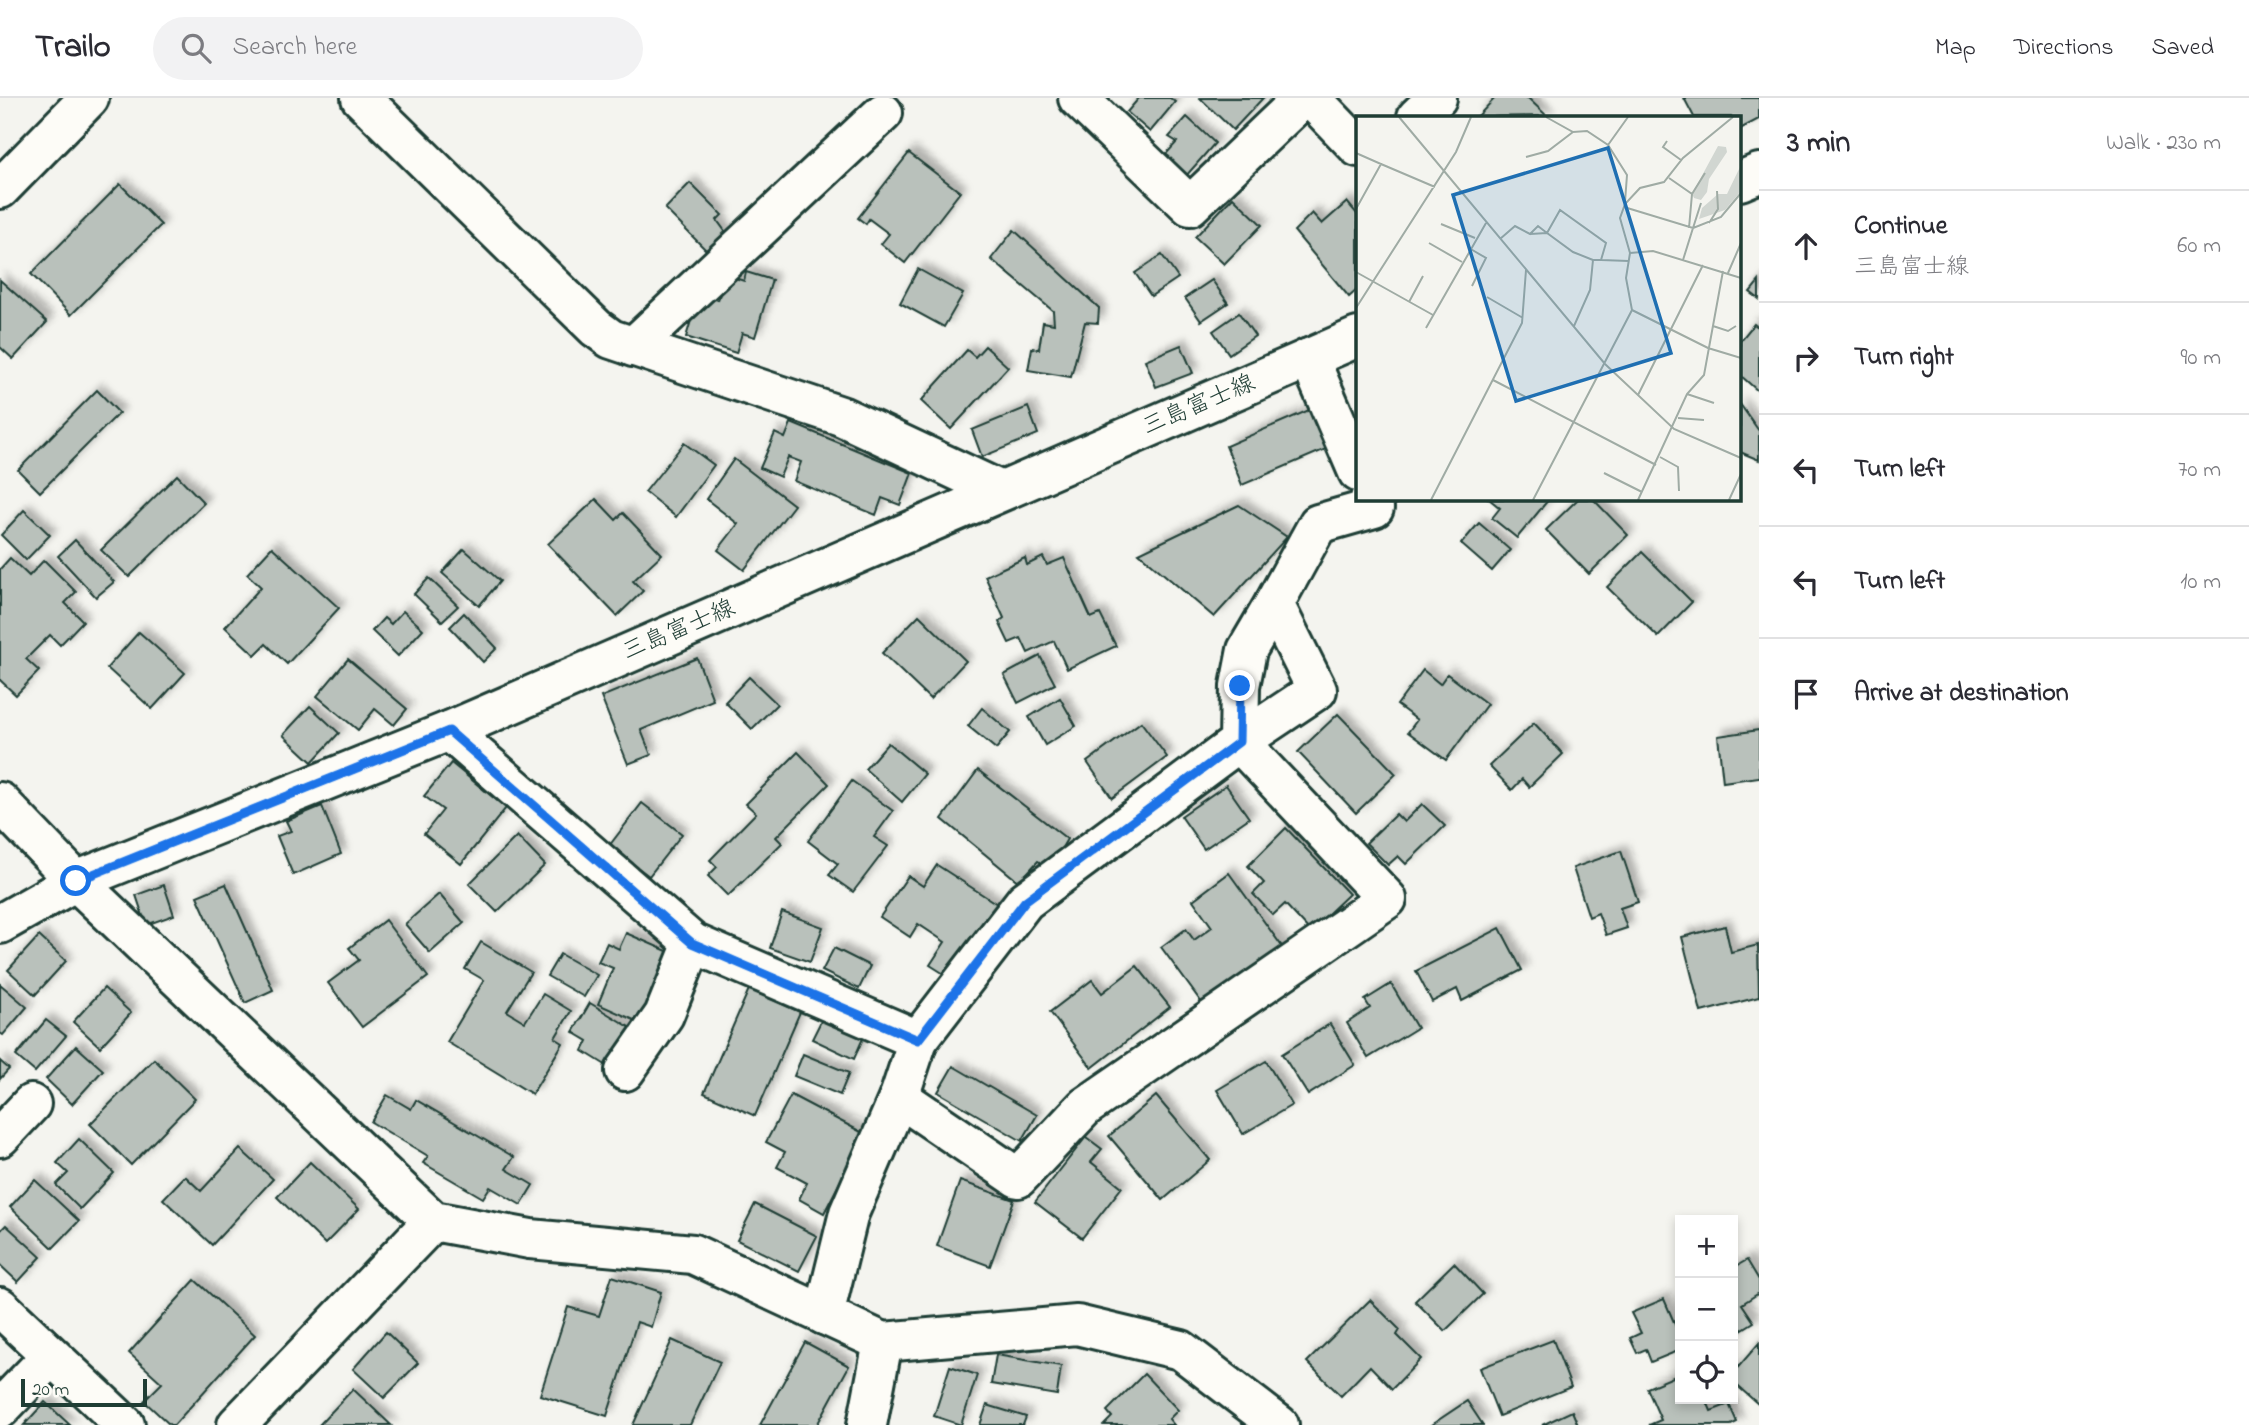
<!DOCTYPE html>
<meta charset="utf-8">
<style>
:root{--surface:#fff;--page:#f2f2f3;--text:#2b2b33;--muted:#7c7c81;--line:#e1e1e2}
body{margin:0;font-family:"Indie Flower","Klee One",sans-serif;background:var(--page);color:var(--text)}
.controls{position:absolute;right:21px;bottom:21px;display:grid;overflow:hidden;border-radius:0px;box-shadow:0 4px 10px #0003}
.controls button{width:63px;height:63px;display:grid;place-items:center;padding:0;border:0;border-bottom:2px solid var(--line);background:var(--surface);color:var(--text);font:35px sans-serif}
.scale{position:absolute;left:21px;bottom:18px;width:126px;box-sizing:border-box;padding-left:7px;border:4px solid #1f3d34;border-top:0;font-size:19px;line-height:24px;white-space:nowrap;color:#1f3d34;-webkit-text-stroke:5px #fdfcf7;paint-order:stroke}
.stop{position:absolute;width:21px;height:21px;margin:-16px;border:5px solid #1a73e8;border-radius:50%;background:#fff}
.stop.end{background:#1a73e8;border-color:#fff;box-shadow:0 2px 7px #0008}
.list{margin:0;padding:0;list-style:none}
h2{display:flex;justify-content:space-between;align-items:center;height:91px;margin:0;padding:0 28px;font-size:30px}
h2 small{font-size:23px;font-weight:400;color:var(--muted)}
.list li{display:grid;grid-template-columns:46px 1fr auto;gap:21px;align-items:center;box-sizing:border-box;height:112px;padding:0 28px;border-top:2px solid var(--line)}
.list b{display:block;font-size:26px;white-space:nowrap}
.list p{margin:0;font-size:23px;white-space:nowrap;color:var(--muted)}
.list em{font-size:23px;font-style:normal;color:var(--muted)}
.icon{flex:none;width:38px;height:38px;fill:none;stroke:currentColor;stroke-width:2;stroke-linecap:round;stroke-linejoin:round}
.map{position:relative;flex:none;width:1759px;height:1327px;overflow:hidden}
header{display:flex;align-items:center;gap:42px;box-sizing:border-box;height:98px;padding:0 35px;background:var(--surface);border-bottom:2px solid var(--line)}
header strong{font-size:33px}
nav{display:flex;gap:38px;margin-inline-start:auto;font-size:24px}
.search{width:490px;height:63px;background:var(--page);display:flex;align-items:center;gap:18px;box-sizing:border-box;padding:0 24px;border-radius:38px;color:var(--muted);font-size:26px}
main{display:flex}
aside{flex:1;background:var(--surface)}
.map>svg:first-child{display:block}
.building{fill:#b9c1bb;stroke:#1f3d34;stroke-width:2;filter:url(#shadow)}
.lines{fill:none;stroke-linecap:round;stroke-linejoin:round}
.minor-casing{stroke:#1f3d34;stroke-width:44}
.major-casing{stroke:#1f3d34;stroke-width:44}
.minor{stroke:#fdfcf7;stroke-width:38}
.major{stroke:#fdfcf7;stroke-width:38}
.route{stroke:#1a73e8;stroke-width:9}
.labels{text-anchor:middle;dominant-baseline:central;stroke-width:6;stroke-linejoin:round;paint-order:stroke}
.street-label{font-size:24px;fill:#1f3d34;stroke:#fdfcf7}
.inset-road{fill:none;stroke:#9faba4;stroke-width:2}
.view{fill:#1f6fb2;fill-opacity:0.15;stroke:#1f6fb2;stroke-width:3.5}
.inset-edge{fill:none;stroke:#1f3d34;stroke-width:3.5}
</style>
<header>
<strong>Trailo</strong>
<div class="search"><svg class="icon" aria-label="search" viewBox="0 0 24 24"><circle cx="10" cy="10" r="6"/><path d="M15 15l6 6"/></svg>Search here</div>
<nav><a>Map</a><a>Directions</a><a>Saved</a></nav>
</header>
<main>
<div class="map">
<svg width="1759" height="1327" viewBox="0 0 1759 1327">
<defs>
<filter id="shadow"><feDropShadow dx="6" dy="-6" stdDeviation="3.5" flood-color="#0004"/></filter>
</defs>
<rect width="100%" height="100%" fill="#f4f4ef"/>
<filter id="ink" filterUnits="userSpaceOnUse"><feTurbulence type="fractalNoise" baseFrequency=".0143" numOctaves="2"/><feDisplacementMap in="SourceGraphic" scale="14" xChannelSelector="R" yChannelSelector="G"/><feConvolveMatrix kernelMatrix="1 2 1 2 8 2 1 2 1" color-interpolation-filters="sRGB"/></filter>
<g filter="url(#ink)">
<g class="building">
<path d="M1139,0H1170L1175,4L1150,34L1127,14Z"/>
<path d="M1200,0H1263L1233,32Z"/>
<path d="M1495,0H1528L1547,18L1477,19Z"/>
<path d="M1684,0H1759V21L1740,31V19H1694Z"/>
<path d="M1187,19L1215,45L1186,78L1166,56L1177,44L1169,39Z"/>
<path d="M909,55L960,94L905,165L881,146L889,136L869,121L866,126L858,120Z"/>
<path d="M690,85L722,117L717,122L727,136L709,155L665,111Z"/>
<path d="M120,86L161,127L71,217L31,176Z"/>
<path d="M1233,99L1262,127L1224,166L1195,139Z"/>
<path d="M1347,104L1358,117V191L1349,199L1294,133L1312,115L1322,126Z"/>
<path d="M1014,132L1099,210L1098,225L1085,224L1071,279L1028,272L1032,250L1039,251L1043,224L1054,226L1053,213L991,161Z"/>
<path d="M1162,157L1178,180L1151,198L1135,175Z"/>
<path d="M918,171L963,196L944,229L900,205Z"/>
<path d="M746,174L772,182L755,239L742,235L736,255L686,239L699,196L718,202L726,177L744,183Z"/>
<path d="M0,182L47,224L13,261L0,249Z"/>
<path d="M1212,182L1228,205L1201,223L1185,200Z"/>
<path d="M1759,183V201L1750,194Z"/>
<path d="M1239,215L1255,238L1229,256L1213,233Z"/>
<path d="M1754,226L1759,230V294L1740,277V243Z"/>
<path d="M1181,247L1193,275L1156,289L1145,262Z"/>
<path d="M985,248L1008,269L951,331L921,303L967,252L975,259Z"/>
<path d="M97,292L119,315L40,394L18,372Z"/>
<path d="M1740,306L1759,333V362L1740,354Z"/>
<path d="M1028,309L1038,336L982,359L972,332Z"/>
<path d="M1309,312L1326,351L1242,387L1226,348Z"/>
<path d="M791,325L912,375L900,407L882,400L876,417L794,383L801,364L788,359L780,379L760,370L775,335L785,340Z"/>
<path d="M684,345L714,367L676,419L645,394Z"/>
<path d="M734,361L794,407L744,472L718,452L738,426L706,401Z"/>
<path d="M177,377L204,405L129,479L101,452Z"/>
<path d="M596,401L616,422L623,415L662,456L633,483L643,493L617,518L548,446Z"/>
<path d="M1489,401H1549L1517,440L1492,420L1500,410Z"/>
<path d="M1578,401H1593L1628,437L1589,476L1546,432Z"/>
<path d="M1239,407L1287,439L1214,519L1139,455Z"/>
<path d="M24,412L50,437L26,462L1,437Z"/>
<path d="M1479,425L1510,452L1492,473L1461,446Z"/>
<path d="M75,442L114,484L96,499L58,458Z"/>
<path d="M272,449L339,510L287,566L266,546L255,557L225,529L261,489L247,476Z"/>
<path d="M464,451L500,483L479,508L442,475Z"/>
<path d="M1642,454L1692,504L1658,539L1607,489Z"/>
<path d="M1043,459L1047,467L1064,460L1091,520L1100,516L1116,548L1067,571L1054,543L1028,555L1021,540L1009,545L999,524L1004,520L985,478L1025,460L1027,467Z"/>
<path d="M10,460L29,478L44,462L76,494L65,505L83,523L60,547L50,537L26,561L39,573L16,597L0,582V471Z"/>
<path d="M429,480L458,508L442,523L414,496Z"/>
<path d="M403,513L423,531L398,558L372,533L384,520L391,526Z"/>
<path d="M464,515L497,550L483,564L450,529Z"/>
<path d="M919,517L966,563L930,601L882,555Z"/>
<path d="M139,534L185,575L152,611L107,570Z"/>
<path d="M1040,558L1055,586L1018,605L1004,577Z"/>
<path d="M697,560L713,602L641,632L651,657L628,666L601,599Z"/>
<path d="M348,561L407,611L394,627L375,611L358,632L317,598Z"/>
<path d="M1423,572L1440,586L1447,576L1487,606L1446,662L1408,634L1417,622L1397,607Z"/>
<path d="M749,579L777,606L752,631L725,604Z"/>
<path d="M1060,600L1076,628L1045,647L1029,619Z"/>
<path d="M310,608L339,635L312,664L283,637Z"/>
<path d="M982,610L1010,634L996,651L968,628Z"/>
<path d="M1338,616L1396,676L1356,715L1298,654Z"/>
<path d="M1141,624L1167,659L1112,700L1087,664Z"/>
<path d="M1534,625L1563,656L1529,689L1522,681L1512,692L1489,668Z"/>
<path d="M1759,632V679L1723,684L1718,638Z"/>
<path d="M888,645L925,676L902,704L865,671Z"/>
<path d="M798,654L829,686L776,739L782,745L728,798L708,778L717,769L710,762L756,715L746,706Z"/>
<path d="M451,665L506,710L461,766L424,736L443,712L424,698Z"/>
<path d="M978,672L1067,741L1050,770L1038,763L1019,784L942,721Z"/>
<path d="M852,683L893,713L874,739L888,748L853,794L829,777L838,766L808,743Z"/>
<path d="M1226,687L1249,720L1204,751L1181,718Z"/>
<path d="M642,705L682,736L649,778L609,748Z"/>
<path d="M1422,706L1445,728L1406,766L1398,758L1388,767L1366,745L1396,716L1404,724Z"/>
<path d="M322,708L341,756L293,777L277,738L291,733L286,723Z"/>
<path d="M1286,730L1349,796L1310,833L1285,806L1273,817L1253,796L1264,785L1248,768Z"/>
<path d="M517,738L545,767L497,814L469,786Z"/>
<path d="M1621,753L1638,804L1620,810L1627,830L1606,837L1598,815L1589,819L1573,770Z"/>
<path d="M937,767L1000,808L952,881L930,867L945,844L918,826L910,839L880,819L908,778L923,788Z"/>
<path d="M1229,775L1286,854L1207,912L1161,849L1186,831L1194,842L1212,829L1193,802Z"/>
<path d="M226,786L273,892L245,905L197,798Z"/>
<path d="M164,787L174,817L146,827L136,797Z"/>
<path d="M439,796L464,825L430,855L405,826Z"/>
<path d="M782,814L823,829L810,864L770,850Z"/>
<path d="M385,822L428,879L362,929L328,885L359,862L349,850Z"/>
<path d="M1725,828L1731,854L1758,847L1759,899L1701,914L1682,839Z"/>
<path d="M1500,830L1522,872L1462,903L1457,891L1432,904L1416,873Z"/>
<path d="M626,835L674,856L643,926L598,906L613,870L598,864L607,845L619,851Z"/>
<path d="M39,838L66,863L35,897L8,872Z"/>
<path d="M481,844L531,874L507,913L525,924L543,896L571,913L555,940L563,945L532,996L447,944L484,882L465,871Z"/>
<path d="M834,850L870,868L859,891L822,873Z"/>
<path d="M560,856L597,877L584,899L547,878Z"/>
<path d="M1137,868L1170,909L1092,970L1050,914L1092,882L1102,895Z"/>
<path d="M0,886L27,909L3,937L0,935Z"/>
<path d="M1391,886L1417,930L1368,960L1347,925L1370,910L1365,902Z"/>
<path d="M104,890L131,915L100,949L73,924Z"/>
<path d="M749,891L800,914L755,1018L704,995Z"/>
<path d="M590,905L636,933L612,971L583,953L588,943L573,934Z"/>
<path d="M823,919L864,938L854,961L812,941Z"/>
<path d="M46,922L66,938L35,974L16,958Z"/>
<path d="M1330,926L1355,967L1308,997L1282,956Z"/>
<path d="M76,948L103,972L72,1006L46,981Z"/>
<path d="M803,956L849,975L840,997L794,978Z"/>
<path d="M154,961L195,1001L131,1067L90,1026Z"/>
<path d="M0,963L9,971L0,981Z"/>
<path d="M1266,963L1292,1007L1243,1036L1217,992Z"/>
<path d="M953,968L1037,1017L1022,1043L938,994Z"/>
<path d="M387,997L411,1011L416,1002L514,1059L506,1071L533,1087L521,1107L490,1089L483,1100L423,1065L428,1058L371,1024Z"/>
<path d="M791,997L865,1036L824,1115L799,1101L807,1085L777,1069L785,1054L766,1044Z"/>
<path d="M1156,998L1210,1062L1163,1102L1109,1038Z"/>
<path d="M1086,1039L1102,1051L1091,1064L1122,1089L1082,1140L1035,1104Z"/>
<path d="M79,1041L114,1075L80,1111L56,1087L68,1075L57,1065Z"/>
<path d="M240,1051L273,1081L212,1147L163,1101L185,1078L201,1093Z"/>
<path d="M310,1064L359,1111L325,1146L277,1099Z"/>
<path d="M35,1082L79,1123L53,1150L10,1109Z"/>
<path d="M960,1083L1014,1102L990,1168L937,1148Z"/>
<path d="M755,1106L817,1138L799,1173L737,1142Z"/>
<path d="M6,1127L41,1159L18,1184L0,1167V1133Z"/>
<path d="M1747,1162L1759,1182V1195L1742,1206L1754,1224L1733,1237V1170Z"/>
<path d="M1454,1165L1483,1196L1445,1233L1415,1203Z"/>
<path d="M612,1178L661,1194L651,1229L637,1224L607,1318L540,1297L568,1209L599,1218Z"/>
<path d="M195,1182L255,1237L174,1327H170L144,1303L162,1285L129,1255Z"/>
<path d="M1664,1201L1680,1238V1252L1651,1264L1646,1251L1637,1255L1630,1240L1641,1235L1631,1215Z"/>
<path d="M1370,1202L1400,1232L1397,1237L1421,1261L1392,1291L1370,1268L1341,1298L1307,1264Z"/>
<path d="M386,1234L418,1265L384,1300L353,1271Z"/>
<path d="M672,1242L720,1264L690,1327H633Z"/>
<path d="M1553,1242L1571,1289L1499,1318L1480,1270Z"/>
<path d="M805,1244L849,1268L817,1327H760Z"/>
<path d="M1759,1245V1306H1758L1733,1284V1275Z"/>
<path d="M996,1257L1061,1268L1057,1297L991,1286Z"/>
<path d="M950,1268L977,1277L961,1327L934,1318Z"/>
<path d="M1144,1276L1178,1312L1169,1321L1174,1327H1104L1112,1319L1107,1313Z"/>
<path d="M1680,1276V1301H1706L1711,1313L1729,1306L1737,1324L1731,1327H1649L1661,1322L1647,1290Z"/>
<path d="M353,1291L391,1327H319Z"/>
<path d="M1467,1303L1483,1327H1431Z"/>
<path d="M45,1304L70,1327H24Z"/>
<path d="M987,1307L1026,1319L1023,1327H980Z"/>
<path d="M1572,1313L1578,1327H1542Z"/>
</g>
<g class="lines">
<g class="minor-casing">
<g id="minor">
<path d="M361,0L596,230L611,241L841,318L1001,393"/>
<path d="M1078,0L1190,108L1303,0"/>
<path d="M1311,0L1358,49"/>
<path d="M1417,19L1437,0"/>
<path d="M0,91L89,0"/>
<path d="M633,249L883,15"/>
<path d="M1309,260L1358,374"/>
<path d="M449,633L693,845L918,942L899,999L1018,1080L1085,1009L1387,801L1239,644L1317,592L1274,506L1318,426L1374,410L1370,401"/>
<path d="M0,704L76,783L433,1123L530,1141L693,1156L883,1244L1077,1227L1181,1252L1279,1327"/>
<path d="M918,942L1025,803L1239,644L1240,588L1247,552L1274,506"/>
<path d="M625,973L664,917L693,845"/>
<path d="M0,1039L31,1006"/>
<path d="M0,1209L125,1327"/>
<path d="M824,1217L849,1115L899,999"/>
<path d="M0,1311L51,1258"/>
<path d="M237,1327L433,1123"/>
<path d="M867,1327L883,1244"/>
</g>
</g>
<g class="major-casing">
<g id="major">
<path d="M1740,83L1759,75"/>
<path d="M0,826L76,783L449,633L1358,239"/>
</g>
</g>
<use href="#minor" class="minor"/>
<use href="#major" class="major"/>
</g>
</g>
<g class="lines" filter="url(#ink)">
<path class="route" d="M76,783L449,633L692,845L918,942L1025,803L1239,644L1240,588"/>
</g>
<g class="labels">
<g class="street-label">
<text transform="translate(1199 308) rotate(-23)">三島富士線</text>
<text transform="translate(679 533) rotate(-23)">三島富士線</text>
</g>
</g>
<g transform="translate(1356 18)">
<rect width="385" height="385" fill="#f4f4ef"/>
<path d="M362,30L370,31L371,36L353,63L351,76L345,84L338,82L336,78ZM385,49V75L369,94L343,103L346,92L362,78H371Z" fill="#d1d6d1"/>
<path class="inset-road" d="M43,1L249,248L318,313L385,342M190,1L217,16L231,15L252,29L271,59L269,86M311,25L307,31L325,44M252,29L272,1M0,37L25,48L0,93M170,41L192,35L217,16M25,48L79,71M313,62L336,78L333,112M336,78L349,57M268,91L337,112L345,87M353,107L362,93L361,75M85,108L119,122M174,118L191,117L217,136L237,144M144,123L159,110L174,118L182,110L191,117L204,94L250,127L245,144H237L234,174L218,210M73,127L106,146M113,132L130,142L116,170M274,137L297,135L385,162M245,144L273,145M327,144L337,112L365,101L385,77M0,156L77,199M372,157L385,127M131,181L167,202M53,186L67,160M0,192L100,36L115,1M276,194L352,232L385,242M357,210L372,215L380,210M70,212L130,107M137,264L300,349M331,278L358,287M282,279L347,149M322,302L348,304M304,341L322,351L323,375M248,357L286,376M75,384L166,207L170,154M177,384L276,194L270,162L274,137L264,102L269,88L284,72L308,66L327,42L377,1M282,384L331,278L348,259L367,155M373,384L385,358"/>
<path class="view" d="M252,32L315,237L160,285L97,79Z"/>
<rect width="385" height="385" class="inset-edge"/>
</g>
</svg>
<div class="controls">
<button>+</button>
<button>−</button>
<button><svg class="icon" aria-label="locate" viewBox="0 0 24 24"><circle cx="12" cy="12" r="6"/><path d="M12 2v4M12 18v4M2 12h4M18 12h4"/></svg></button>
</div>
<div class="scale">20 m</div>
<div class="stop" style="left:76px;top:783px"></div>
<div class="stop end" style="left:1240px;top:588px"></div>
</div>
<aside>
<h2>3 min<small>Walk · 230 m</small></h2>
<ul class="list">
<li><svg class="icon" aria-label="ahead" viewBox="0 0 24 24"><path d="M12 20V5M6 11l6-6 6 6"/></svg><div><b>Continue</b><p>三島富士線</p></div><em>60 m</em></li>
<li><svg class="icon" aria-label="right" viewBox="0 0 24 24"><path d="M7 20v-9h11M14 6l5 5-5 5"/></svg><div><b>Turn right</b></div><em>90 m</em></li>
<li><svg class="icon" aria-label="left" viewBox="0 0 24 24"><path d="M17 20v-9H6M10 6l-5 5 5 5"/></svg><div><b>Turn left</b></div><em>70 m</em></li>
<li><svg class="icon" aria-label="left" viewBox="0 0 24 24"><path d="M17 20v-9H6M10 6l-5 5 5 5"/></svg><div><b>Turn left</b></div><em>10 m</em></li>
<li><svg class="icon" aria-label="arrive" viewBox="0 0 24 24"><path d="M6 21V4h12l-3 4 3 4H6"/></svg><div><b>Arrive at destination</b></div></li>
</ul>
</aside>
</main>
